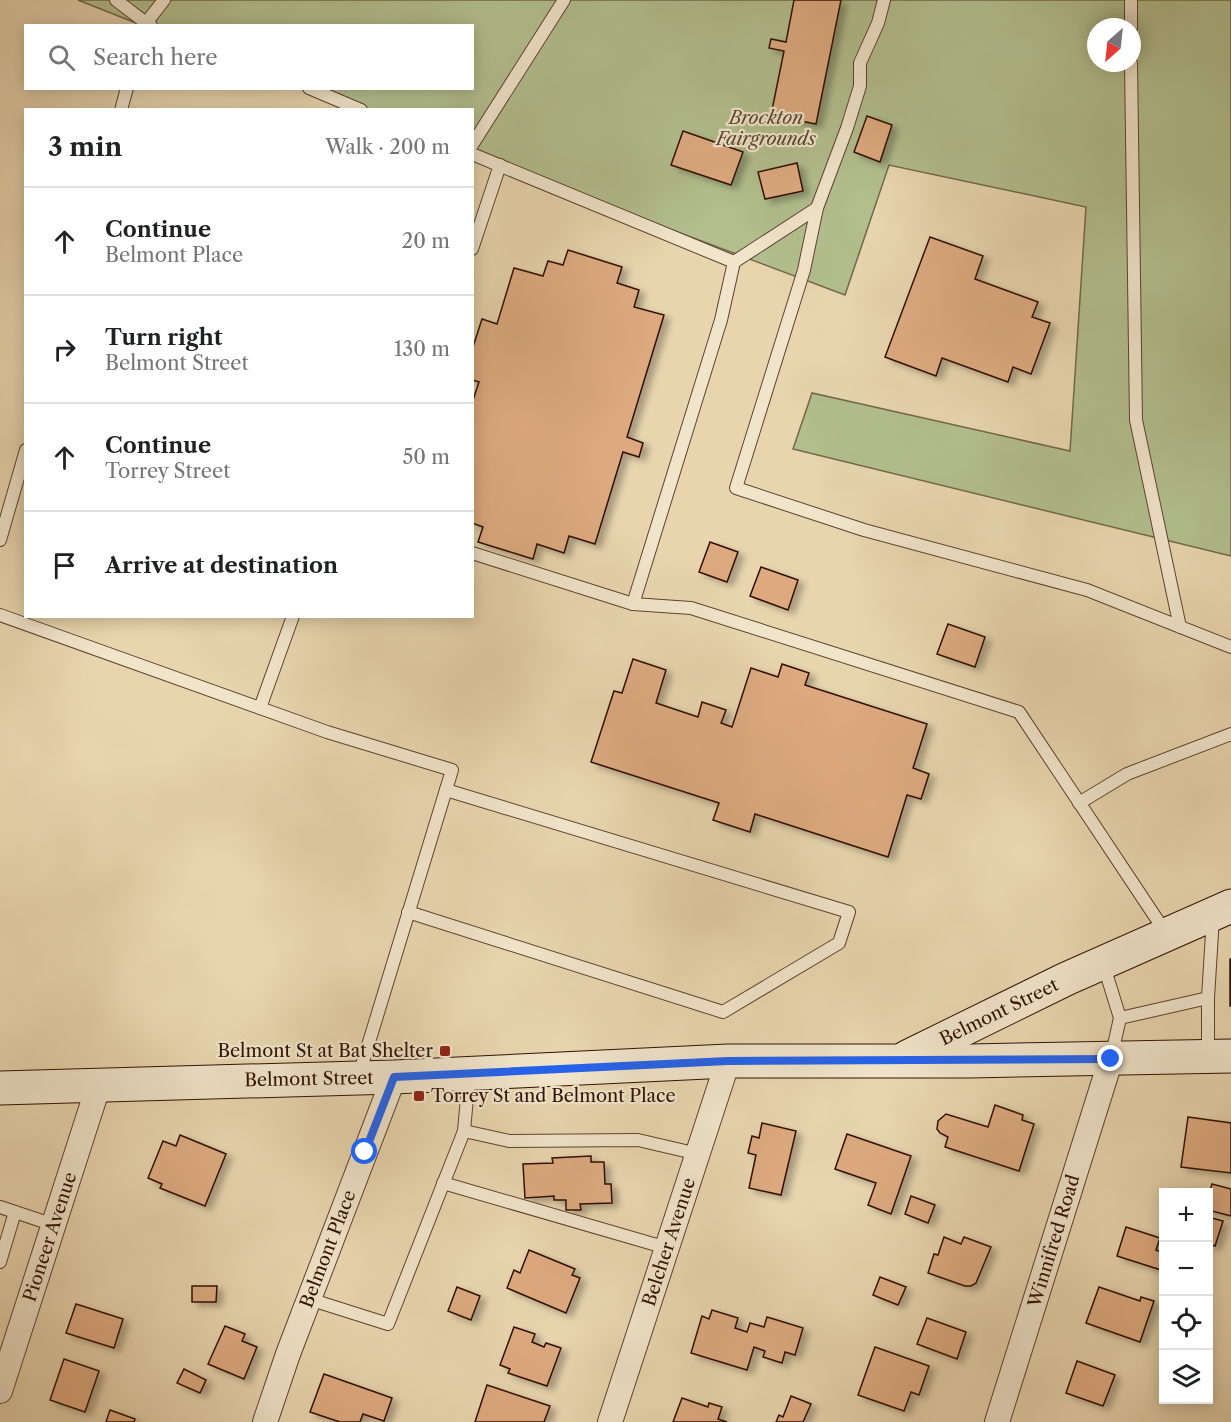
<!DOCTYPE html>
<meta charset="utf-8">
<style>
:root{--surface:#fff;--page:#f6f6f6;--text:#202124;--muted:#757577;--line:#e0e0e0}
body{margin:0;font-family:"Libre Caslon Text",serif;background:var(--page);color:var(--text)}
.controls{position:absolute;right:18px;bottom:18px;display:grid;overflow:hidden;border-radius:0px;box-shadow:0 3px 15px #0003}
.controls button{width:54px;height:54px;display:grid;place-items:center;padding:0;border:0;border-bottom:2px solid var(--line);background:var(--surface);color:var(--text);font:30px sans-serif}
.compass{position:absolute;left:1087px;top:18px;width:54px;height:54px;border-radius:50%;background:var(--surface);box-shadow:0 3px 15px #0003;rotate:207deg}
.stop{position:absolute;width:18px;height:18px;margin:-14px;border:4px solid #2563eb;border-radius:50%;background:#fff}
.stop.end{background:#2563eb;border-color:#fff;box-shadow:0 2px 6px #0008}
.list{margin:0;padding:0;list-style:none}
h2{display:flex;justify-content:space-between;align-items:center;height:78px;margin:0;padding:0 24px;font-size:26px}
h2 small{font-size:20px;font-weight:400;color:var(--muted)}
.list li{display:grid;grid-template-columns:39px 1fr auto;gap:18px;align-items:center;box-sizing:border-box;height:108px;padding:0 24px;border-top:2px solid var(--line)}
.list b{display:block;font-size:22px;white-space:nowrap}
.list p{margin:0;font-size:20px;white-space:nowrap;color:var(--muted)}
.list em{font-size:20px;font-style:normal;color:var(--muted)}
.icon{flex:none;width:33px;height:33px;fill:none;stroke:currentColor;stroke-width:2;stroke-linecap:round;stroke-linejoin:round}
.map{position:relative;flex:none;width:1231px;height:1422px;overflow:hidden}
.search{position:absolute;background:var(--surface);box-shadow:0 3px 15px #0003;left:24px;top:24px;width:450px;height:66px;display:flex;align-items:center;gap:15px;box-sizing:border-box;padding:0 21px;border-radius:0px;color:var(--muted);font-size:22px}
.panel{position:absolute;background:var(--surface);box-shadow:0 3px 15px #0003;left:24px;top:108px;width:450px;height:510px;border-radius:0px}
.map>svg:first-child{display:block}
.green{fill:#b2be8e;stroke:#726848;stroke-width:1.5;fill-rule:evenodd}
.building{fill:#ddaa80;stroke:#311103;stroke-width:1.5;filter:url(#shadow)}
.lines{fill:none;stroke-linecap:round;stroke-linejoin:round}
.service-casing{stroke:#5f422e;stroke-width:14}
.minor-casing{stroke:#5f422e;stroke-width:26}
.secondary-casing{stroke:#311103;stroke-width:35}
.service{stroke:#f0e4ca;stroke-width:12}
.minor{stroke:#f0e4ca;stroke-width:24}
.secondary{stroke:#f0e4ca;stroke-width:33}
.route{stroke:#2563eb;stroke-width:8}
.poi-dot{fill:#8f2418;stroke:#f0e4ca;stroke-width:2}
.labels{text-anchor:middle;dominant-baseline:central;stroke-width:4.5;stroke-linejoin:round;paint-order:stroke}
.park-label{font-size:18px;font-style:italic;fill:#58452d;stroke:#f0e4ca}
.street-label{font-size:18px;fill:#311103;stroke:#f0e4ca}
.poi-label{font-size:18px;fill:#311103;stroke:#f0e4ca;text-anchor:end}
</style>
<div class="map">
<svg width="1231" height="1422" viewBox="0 0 1231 1422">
<defs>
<filter id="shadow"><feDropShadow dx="6" dy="4" stdDeviation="3" flood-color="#0004"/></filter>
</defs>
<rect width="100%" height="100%" fill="#e8d5ae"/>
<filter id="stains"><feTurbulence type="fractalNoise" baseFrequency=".00333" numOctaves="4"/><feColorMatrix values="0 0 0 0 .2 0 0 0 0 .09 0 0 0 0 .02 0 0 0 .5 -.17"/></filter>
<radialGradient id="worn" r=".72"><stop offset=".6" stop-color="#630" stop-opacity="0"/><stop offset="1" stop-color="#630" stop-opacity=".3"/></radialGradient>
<path class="green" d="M78,0H1231V556L793,449L812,393L1070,451L1086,207L889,165L845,295L473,155L472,110L357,109L303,89L472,88V26L141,25ZM1096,27H1132V63H1096Z"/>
<g class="building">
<path d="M794,0H841L816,124L771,115L784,51L769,48L771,39L786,42Z"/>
<path d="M867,116L892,125L880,162L854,152Z"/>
<path d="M683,131L743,152L731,185L671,165Z"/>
<path d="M797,163L803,191L765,199L758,172Z"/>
<path d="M930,237L983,256L975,279L1038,302L1032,317L1050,323L1031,374L1013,367L1008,382L942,358L936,376L885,357Z"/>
<path d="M568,250L622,267L617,283L639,290L634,307L664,315L627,437L643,443L639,457L623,452L595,544L569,536L564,553L537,544L533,559L478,542L483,527L472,523V403L479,382L472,380V350L482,319L497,324L514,268L543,276L548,261L563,265Z"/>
<path d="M710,542L738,552L727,582L699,572Z"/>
<path d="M761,567L798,580L788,610L750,596Z"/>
<path d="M948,624L985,637L975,667L937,654Z"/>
<path d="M633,659L666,670L656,703L698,717L702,702L726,710L721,723L732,727L751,668L778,677L782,664L809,673L805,685L927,724L913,768L929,774L921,799L907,795L888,857L755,814L750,832L713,820L719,803L591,762L614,691L622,693Z"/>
<rect x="1230" y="959" width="1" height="47"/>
<path d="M995,1105L1023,1115L1022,1120L1034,1124L1019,1171L945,1147L948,1137L940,1133L937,1129L938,1121L946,1114L988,1127Z"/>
<path d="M1188,1117L1231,1123V1173L1181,1167Z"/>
<path d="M762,1123L796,1131L781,1195L749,1188L756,1155L748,1153L752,1136L759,1138Z"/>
<path d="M847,1134L911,1156L891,1214L868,1205L876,1183L835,1169Z"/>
<path d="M180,1135L226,1154L205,1206L160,1188L162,1184L148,1178L163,1141L176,1146Z"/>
<path d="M591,1156V1162H604L605,1184H611L612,1203L580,1204L581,1210H566V1200H554V1196L525,1198L523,1164L553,1163L552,1158Z"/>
<path d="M1212,1184L1231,1189V1216L1208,1210V1197Z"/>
<path d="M911,1196L935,1205L928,1223L905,1214Z"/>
<path d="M1208,1217L1223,1221L1215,1246L1208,1244Z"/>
<path d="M1126,1227L1160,1238L1156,1250L1164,1253L1161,1270L1117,1256Z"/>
<path d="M944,1237L961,1244L964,1237L991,1247L976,1283L971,1286H965L928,1273L934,1254L938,1255Z"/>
<path d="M529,1250L575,1269L572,1275L580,1278L566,1313L507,1288L514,1270L520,1273Z"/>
<path d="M880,1277L906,1287L898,1305L873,1295Z"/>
<path d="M192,1286H217L216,1302H192Z"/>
<path d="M457,1287L480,1296L471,1320L448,1311Z"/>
<path d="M1099,1287L1140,1301L1141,1297L1154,1301L1140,1342L1086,1323Z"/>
<path d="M76,1304L123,1319L114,1348L66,1333Z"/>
<path d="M712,1310L738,1318L735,1328L747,1332L750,1323L764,1327L767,1317L803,1328L795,1355L785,1352L782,1363L763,1357L765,1351L754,1347L747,1370L691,1353L702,1316L709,1319Z"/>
<path d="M927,1318L966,1332L957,1359L917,1344Z"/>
<path d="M225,1326L245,1334L242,1341L257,1347L244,1379L208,1364Z"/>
<path d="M514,1327L535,1334L532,1342L544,1347L546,1343L561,1348L547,1386L508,1373L510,1369L500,1365Z"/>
<path d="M875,1347L929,1366L919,1395L911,1392L904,1411L858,1395Z"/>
<path d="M64,1359L99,1371L85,1412L50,1400Z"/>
<path d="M1077,1361L1115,1375L1103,1406L1066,1393Z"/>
<path d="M184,1369L206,1380L200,1393L177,1383Z"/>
<path d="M324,1374L392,1398L384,1421L363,1414L360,1422H340L310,1412Z"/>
<path d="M487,1385L550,1406L544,1422H475Z"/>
<path d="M791,1396L811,1404L803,1422H776L779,1415L783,1417Z"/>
<path d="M682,1398L708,1407L709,1403L722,1407L718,1419L727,1422H673Z"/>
<path d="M110,1410L135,1419L134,1422H106Z"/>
</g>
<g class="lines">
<g class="service-casing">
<g id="service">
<path d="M116,0L146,23L145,26"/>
<path d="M1131,0V27"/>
<path d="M151,26L146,23L164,0"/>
<path d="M1131,63L1136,420L1180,627"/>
<path d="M309,88L361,110"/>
<path d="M121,110L127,88"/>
<path d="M472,145L564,0"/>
<path d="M472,154L734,262L721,320L633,604L472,553"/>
<path d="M817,208L804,270L736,488L864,530L1087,590L1231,647"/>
<path d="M472,249L500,165"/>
<path d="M734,262L817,208L847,128L860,86V63L878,23L884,0"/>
<path d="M0,540L26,450"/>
<path d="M633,604L691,608L1019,712L1166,933"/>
<path d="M0,615L327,732L452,770L359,1075"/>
<path d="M260,708L293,616"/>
<path d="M1079,803L1127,774L1231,734"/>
<path d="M408,912L723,1012L839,943L849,912L446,790"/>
<path d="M1103,963L1120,1018L1208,998L1213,917"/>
<path d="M1208,1056V998"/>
<path d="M1111,1058L1120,1018"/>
<path d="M464,1131L509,1141L638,1140L698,1154"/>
<path d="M443,1183L667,1248"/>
<path d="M0,1207L54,1225"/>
<path d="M0,1262L15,1212"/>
<path d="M309,1299L388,1324L464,1131L469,1075"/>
</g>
</g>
<g class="minor-casing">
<g id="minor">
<path d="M0,1391L99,1084"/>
<path d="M265,1422L288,1354L394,1077"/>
<path d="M610,1422L728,1061"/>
<path d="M997,1422L1111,1059"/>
</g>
</g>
<g class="secondary-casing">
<g id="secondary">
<path d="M907,1057L1066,979L1231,906"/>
<path d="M0,1088L394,1077L728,1061H970L1231,1056"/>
</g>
</g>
<use href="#service" class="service"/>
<use href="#minor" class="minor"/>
<use href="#secondary" class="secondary"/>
</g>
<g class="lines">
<path class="route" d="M365,1152L394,1077L728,1061L1111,1059"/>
</g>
<g class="poi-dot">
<rect x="439" y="1045" width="12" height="12" rx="3"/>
<rect x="413" y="1090" width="12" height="12" rx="3"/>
</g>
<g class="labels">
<g class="park-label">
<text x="766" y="118">Brockton<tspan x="766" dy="21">Fairgrounds</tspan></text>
</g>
<g class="street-label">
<text transform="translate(999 1012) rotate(-26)">Belmont Street</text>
<text transform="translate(309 1079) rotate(-1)">Belmont Street</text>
<text transform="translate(50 1237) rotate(-72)">Pioneer Avenue</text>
<text transform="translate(1054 1241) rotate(-73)">Winnifred Road</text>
<text transform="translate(669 1242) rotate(-72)">Belcher Avenue</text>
<text transform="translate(328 1249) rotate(-69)">Belmont Place</text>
</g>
<g class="poi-label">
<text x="433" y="1051">Belmont St at Bat Shelter</text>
<text x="431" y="1096" text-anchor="start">Torrey St and Belmont Place</text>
</g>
</g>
<rect width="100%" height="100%" filter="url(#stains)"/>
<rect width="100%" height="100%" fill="url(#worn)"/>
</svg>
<div class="controls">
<button>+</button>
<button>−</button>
<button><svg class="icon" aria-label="locate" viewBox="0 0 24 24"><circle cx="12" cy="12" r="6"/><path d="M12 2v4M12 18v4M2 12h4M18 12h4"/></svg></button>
<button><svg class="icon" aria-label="layers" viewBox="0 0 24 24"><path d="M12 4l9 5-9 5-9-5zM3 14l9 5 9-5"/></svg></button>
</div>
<svg class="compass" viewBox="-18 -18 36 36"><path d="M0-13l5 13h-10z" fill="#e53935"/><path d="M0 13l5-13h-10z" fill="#757577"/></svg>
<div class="stop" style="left:365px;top:1152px"></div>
<div class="stop end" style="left:1111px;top:1059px"></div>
<div class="search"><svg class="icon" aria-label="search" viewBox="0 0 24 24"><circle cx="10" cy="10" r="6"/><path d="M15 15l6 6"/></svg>Search here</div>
<section class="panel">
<h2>3 min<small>Walk · 200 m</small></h2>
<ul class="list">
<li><svg class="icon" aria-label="ahead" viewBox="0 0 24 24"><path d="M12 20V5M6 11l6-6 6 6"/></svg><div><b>Continue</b><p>Belmont Place</p></div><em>20 m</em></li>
<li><svg class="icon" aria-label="right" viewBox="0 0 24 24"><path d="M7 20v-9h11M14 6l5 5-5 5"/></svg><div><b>Turn right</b><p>Belmont Street</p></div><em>130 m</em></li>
<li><svg class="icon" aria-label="ahead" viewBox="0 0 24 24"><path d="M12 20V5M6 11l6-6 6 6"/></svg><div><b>Continue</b><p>Torrey Street</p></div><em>50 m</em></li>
<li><svg class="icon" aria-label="arrive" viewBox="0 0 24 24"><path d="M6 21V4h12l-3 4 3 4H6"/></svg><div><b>Arrive at destination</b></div></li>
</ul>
</section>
</div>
